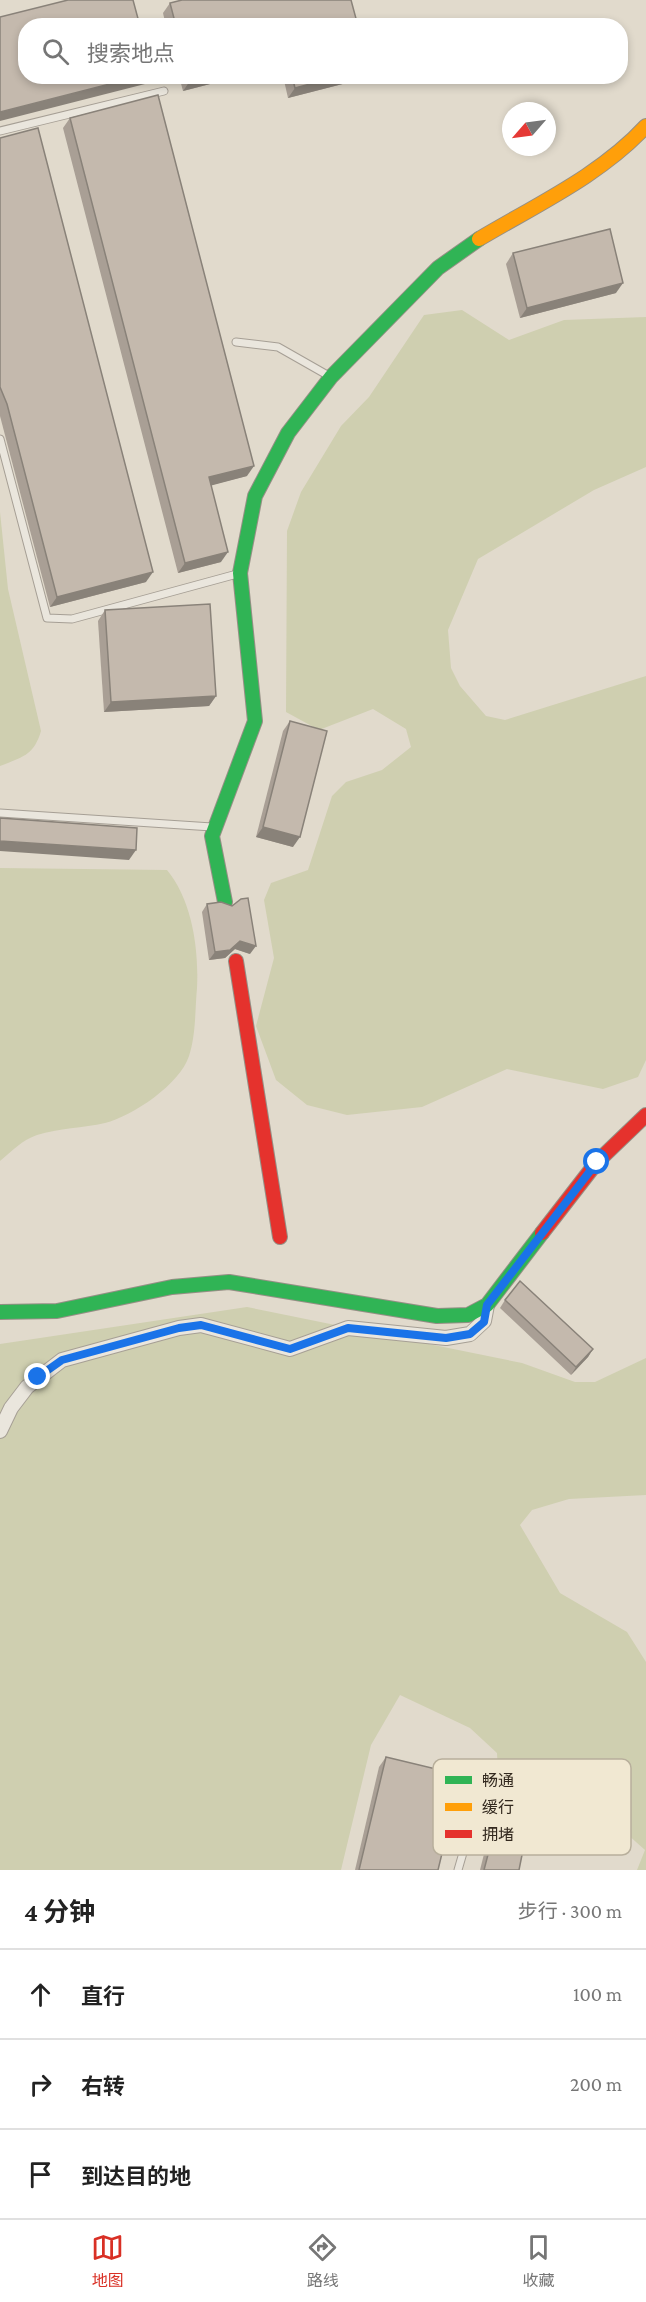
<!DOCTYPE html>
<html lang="zh">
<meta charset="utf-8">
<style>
:root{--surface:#fff;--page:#f2f2f2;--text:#222;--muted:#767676;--line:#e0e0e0;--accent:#d93025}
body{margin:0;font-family:"Crimson Pro","Noto Sans SC",serif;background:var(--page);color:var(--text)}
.compass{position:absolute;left:502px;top:102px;width:54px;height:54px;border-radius:50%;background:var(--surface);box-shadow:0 3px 9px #0003;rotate:242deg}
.stop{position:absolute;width:18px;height:18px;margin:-14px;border:4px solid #1a73e8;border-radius:50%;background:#fff}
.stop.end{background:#1a73e8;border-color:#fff;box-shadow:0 2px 6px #0008}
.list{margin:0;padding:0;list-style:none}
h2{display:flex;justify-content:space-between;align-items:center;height:78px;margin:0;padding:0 24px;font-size:26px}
h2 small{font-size:20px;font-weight:400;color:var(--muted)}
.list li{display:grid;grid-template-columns:39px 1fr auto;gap:18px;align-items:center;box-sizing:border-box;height:90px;padding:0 24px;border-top:2px solid var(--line)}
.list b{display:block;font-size:22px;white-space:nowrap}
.list em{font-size:20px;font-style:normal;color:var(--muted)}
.icon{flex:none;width:33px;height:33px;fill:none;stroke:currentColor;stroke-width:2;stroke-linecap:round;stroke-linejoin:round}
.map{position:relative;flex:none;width:646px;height:1870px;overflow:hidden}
.search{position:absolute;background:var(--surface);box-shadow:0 3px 9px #0003;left:18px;right:18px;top:18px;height:66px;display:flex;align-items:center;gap:15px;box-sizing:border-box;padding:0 21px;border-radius:24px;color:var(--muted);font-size:22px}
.sheet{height:348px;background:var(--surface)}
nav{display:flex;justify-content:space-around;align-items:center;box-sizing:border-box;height:84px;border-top:2px solid var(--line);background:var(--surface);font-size:16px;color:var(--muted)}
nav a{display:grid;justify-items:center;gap:3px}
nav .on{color:var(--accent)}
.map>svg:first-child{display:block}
.green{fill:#cfcfb0}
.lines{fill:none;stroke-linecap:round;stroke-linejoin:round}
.lane-casing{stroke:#a69f95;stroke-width:9}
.street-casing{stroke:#a69f95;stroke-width:16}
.fast-casing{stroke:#958f85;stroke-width:16}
.slow-casing{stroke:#958f85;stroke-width:16}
.jam-casing{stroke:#958f85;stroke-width:16}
.lane{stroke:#eae6dd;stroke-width:7}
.street{stroke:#eae6dd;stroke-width:14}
.fast{stroke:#30b455;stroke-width:14}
.slow{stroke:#ff9f0a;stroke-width:14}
.jam{stroke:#e5322d;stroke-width:14}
.wall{fill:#a99f95}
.shaded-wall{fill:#898279}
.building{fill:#c4b9ad;stroke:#898279;stroke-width:1.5}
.route{stroke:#1a73e8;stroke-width:8}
.key{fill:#f1e8d2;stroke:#b8af9c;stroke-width:1.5}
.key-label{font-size:16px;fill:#33291f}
</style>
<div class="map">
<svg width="646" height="1870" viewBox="0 0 646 1870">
<rect width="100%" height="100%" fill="#e1dacc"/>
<g class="green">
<path d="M462,310L509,340L564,320L646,317V467L594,490L478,559L448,630L451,668L460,686L486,716L505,720L646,676V1060L638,1077L603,1089L507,1069L422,1107L347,1115L307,1105L276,1080L256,1026L274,958L264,900L271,883L308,870L332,796L346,782L382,770L411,747L406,729L373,709L319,730L286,712L287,531L301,492L341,426L369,397L424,315Z"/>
<path d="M0,512L8,589L41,731C34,755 23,757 0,766Z"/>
<path d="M0,868L167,870C192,900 199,949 197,988C195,1009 196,1035 189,1056C180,1084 133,1116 105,1123C83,1128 59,1128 37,1135C22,1140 12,1151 0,1161Z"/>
<path d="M247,1307L522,1363L575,1382H595L646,1358V1495L569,1499L532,1510L520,1525L560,1593L627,1632L646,1662V1870H637L645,1850L618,1826L516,1819L500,1809L497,1753L470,1728L400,1695L371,1745L341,1870H0V1344Z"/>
</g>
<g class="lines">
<g class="lane-casing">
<g id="lane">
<path d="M0,131L164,91"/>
<path d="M236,342L278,347L329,376"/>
<path d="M0,439L47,618L72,619L237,574"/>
<path d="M0,813L212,827"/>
<path d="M458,1870L481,1791"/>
</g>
</g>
<g class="street-casing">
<path id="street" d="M0,1431L11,1408L27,1387L62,1360L179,1328L201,1325L290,1349L348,1328L446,1338L470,1334L484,1321L487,1305"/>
</g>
<g class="fast-casing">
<g id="fast">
<path d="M225,902L212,836L255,721L240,573L255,496L288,433L331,377L438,268L479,239"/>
<path d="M0,1312L57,1311L172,1287L229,1282L437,1316L468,1315L487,1305L542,1233"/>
</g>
</g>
<g class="slow-casing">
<path id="slow" d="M479,239C536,205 601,175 646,126"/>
</g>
<g class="jam-casing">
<g id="jam">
<path d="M236,961L280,1237"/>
<path d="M542,1233L597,1162L646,1115"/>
</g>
</g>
<use href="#lane" class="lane"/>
<use href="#street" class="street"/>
<use href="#fast" class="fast"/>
<use href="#slow" class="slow"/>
<use href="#jam" class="jam"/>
</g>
<g class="wall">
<path d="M170,3L358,26H166L163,13Z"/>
<path d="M179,76H241L183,91Z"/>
<path d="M283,76H364L362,79L288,98Z"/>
<path d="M70,118L247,476L211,485L221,562L178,573L63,128Z"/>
<path d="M0,138L146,582L50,607L0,416Z"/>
<path d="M513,253L616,293L520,318L506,264Z"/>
<path d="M105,610L216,696L209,706L104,712L98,621Z"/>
<path d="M290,721L293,847L256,837L283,731Z"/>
<path d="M207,904L250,954L235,949L225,958L209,960L202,912Z"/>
<path d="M505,1300L593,1349L588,1357L571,1375L500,1308Z"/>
<path d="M386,1757L438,1870H355L379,1767Z"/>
<path d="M491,1843L519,1870H480L485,1850Z"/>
</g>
<g class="shaded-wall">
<path d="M141,76H150L145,84L0,121V112Z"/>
<path d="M208,76H241L183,91L190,81Z"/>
<path d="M340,76H364L362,79L288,98L295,88Z"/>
<path d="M623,283L616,293L520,318L527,308Z"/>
<path d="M254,466L247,476L202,488L209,477Z"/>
<path d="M228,552L221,562L178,573L185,563Z"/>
<path d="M153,572L146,582L50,607L57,597Z"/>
<path d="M216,696L209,706L104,712L111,702Z"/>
<path d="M263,827L300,837L293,847L256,837Z"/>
<path d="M0,841L136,850L129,860L0,851Z"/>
<path d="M240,941L256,946L250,954L235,949L225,958L209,960L215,952Z"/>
<path d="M593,1349L588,1357L571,1375L576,1367Z"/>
</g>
<g class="building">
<path d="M68,0H133L140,26H26V76H141L0,112V17Z"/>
<path d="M182,0H351L358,26H176L170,3Z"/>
<path d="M189,76H208L190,81Z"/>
<path d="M292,76H340L295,88Z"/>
<path d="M158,95L254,466L209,477L228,552L185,563L70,118Z"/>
<path d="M38,128L153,572L57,597L7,404L0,387V138Z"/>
<path d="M610,229L623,283L527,308L513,253Z"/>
<path d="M210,604L216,696L111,702L105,610Z"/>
<path d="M290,721L327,731L300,837L263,827Z"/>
<path d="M0,818L137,828L136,850L0,841Z"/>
<path d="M248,898L256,946L240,941L230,950L215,952L207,904L221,902L232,906L241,899Z"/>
<path d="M520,1281L593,1349L576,1367L505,1300Z"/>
<path d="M386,1757L461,1775L438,1870H359Z"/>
<path d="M491,1843L523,1850L519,1870H484Z"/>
</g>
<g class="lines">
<path class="route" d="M38,1377L62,1360L179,1328L201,1325L290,1349L348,1328L446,1338L470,1334L484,1322L487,1305L597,1162"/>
</g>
<rect x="433" y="1759" width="198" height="96" rx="9" class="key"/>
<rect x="445" y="1776" width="27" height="8" fill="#30b455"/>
<rect x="445" y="1803" width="27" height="8" fill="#ff9f0a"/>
<rect x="445" y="1830" width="27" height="8" fill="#e5322d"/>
<g class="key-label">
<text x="482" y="1786">畅通</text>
<text x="482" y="1813">缓行</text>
<text x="482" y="1840">拥堵</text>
</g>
</svg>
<svg class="compass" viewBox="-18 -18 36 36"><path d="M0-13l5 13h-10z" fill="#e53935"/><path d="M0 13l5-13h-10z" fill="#767676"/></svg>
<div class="stop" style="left:597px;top:1162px"></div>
<div class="stop end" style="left:38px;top:1377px"></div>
<div class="search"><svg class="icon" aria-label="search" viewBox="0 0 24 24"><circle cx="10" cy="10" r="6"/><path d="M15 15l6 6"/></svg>搜索地点</div>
</div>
<section class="sheet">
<h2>4 分钟<small>步行 · 300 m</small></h2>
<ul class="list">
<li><svg class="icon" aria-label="ahead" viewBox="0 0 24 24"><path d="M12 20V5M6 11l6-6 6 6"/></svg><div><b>直行</b></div><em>100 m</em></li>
<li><svg class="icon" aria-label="right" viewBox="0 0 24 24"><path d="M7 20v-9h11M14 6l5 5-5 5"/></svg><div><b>右转</b></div><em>200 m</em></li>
<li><svg class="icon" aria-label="arrive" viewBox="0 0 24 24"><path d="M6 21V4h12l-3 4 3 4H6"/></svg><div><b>到达目的地</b></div></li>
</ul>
</section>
<nav>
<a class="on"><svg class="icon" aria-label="map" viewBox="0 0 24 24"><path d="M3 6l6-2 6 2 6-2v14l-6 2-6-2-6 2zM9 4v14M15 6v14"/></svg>地图</a>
<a><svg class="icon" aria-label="directions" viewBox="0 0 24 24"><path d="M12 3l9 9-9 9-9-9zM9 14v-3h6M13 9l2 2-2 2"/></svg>路线</a>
<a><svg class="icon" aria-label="saved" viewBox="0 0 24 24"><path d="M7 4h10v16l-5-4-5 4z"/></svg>收藏</a>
</nav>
